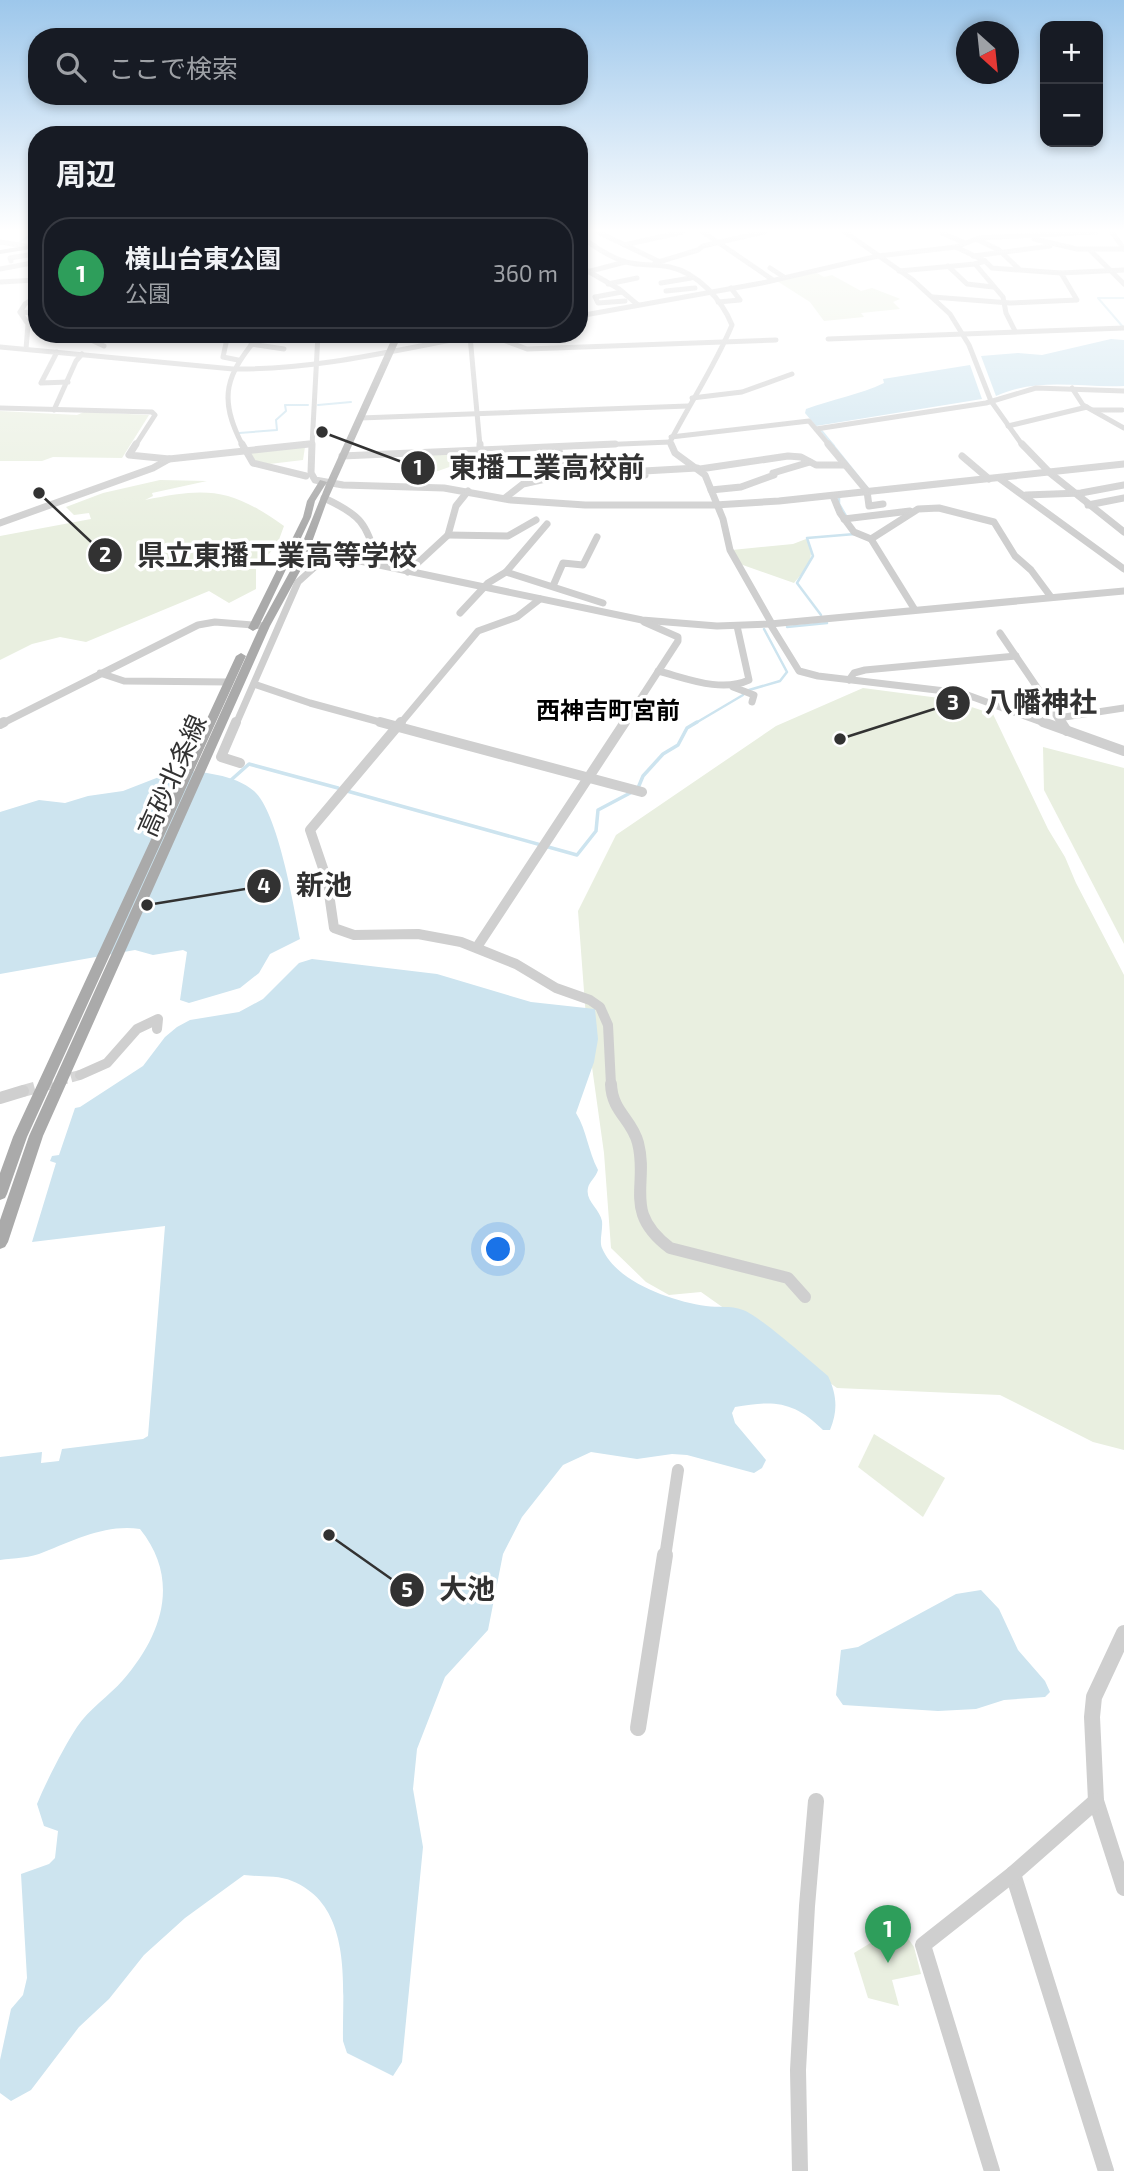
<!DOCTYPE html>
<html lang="ja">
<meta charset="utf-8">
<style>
:root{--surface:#171b24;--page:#20242c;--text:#f1f3f6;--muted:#9ea1a6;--line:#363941;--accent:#ec324c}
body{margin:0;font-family:"Exo 2","Noto Sans JP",sans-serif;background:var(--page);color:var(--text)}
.controls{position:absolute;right:21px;top:21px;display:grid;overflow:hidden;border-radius:14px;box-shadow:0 4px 10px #0003}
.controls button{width:63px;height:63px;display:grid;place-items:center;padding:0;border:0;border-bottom:2px solid var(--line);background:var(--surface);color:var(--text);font:35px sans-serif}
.compass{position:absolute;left:956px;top:21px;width:63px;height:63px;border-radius:50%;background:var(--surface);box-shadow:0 4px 10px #0003;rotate:153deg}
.you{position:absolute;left:499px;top:1250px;width:24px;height:24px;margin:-18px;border:5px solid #fff;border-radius:50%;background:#1a73e8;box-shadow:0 0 0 10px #1a73e833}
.badge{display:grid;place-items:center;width:46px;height:46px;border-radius:50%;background:var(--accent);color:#fff;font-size:23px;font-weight:700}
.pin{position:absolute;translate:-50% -58px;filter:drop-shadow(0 2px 4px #0008)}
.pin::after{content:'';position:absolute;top:37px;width:24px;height:21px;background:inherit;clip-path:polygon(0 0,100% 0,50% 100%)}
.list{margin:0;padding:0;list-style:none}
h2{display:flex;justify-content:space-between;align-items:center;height:91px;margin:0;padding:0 28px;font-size:30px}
h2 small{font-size:23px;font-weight:400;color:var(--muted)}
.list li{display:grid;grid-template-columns:46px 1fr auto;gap:21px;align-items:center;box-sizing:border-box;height:112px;margin:0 14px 14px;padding:0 14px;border:2px solid var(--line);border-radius:28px}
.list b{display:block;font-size:26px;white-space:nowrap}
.list p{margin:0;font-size:23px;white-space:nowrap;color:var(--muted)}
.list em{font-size:23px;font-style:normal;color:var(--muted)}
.icon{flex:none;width:38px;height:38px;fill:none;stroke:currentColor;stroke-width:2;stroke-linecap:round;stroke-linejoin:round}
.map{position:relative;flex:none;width:1124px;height:2171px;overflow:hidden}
.search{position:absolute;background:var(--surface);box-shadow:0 4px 10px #0003;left:28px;top:28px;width:560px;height:77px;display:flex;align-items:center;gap:18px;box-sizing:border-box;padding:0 24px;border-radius:28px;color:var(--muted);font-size:26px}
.panel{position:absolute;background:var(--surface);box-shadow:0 4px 10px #0003;left:28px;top:126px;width:560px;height:217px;border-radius:28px}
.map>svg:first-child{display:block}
.green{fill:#e9efe0}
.water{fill:#cde4ef}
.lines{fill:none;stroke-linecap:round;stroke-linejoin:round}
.stream-far2{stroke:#cde4ef;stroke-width:2}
.stream-far1{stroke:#cde4ef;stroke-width:2.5}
.stream{stroke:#cde4ef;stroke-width:3.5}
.minor-tunnel-far1{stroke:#d6d6d6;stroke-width:10;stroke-dasharray:10 4.5;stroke-linecap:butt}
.minor-tunnel{stroke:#d6d6d6;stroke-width:12;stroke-dasharray:12 6;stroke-linecap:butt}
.minor-far4{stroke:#cfcfcf;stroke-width:5}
.minor-far3{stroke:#cfcfcf;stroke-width:7}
.minor-far2{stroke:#cfcfcf;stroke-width:10}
.minor-far1{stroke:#cfcfcf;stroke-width:12}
.minor{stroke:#cfcfcf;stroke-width:16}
.major{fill:#aaa;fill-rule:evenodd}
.labels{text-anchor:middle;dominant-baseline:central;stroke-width:7;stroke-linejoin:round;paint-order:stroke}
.far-quarter-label{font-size:24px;font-weight:bold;fill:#000;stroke:#fff}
.street-label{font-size:26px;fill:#323232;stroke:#fff}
.leader{fill:none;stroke:#323232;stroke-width:2.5}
.callout-dot{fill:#323232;stroke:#fff;stroke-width:2.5}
.mark-label{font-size:21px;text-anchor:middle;font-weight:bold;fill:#fff}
.callout-label{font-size:28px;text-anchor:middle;font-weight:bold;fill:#323232;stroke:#fff;stroke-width:7;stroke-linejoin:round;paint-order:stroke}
</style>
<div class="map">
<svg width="1124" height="2171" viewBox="0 0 1124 2171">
<rect width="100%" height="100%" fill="#fff"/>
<g class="green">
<path d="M815,272L824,277L832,275L861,291L872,288L898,298L900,299L893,302L900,309L861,313L864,317L824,321L810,302L777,281Z"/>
<path d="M0,411L77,415L84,412L149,415L122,458L53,457L42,461H0Z"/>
<path d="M305,447L303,460L261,465L255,463L250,453Z"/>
<path d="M489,453L438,471L402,477V454Z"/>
<path d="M160,480L207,481L152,493L153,496L145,500C207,487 231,488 284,526L277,545L256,568V589L229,603L209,591L86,642L60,637L32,644L0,660V536L91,519L89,513L74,515L66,507L103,493Z"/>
<path d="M806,539C818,556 806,569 794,583L740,564L732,550L793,544Z"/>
<path d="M863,688L947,699L993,714L1048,829L1065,857L1076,883L1124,975V1450L1093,1442L1000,1395L837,1388L701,1292L669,1295L646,1282L611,1248L604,1153L587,1031L578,911L616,835L776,726Z"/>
<path d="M1043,747L1124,768V944L1044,790Z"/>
<path d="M874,1434L945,1478L923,1517L858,1467Z"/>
<path d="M886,1907L914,1947L921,1974L892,1980L899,2006L868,1998L854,1953L877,1939L869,1922Z"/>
</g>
<g class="water">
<path d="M1111,339L1124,340V386C1081,388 1037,377 996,396L981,356L1018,353L1042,355Z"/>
<path d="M970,365L982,399L816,426L805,413L806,409C833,399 859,395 884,383L883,379Z"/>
<path d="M177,770C202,772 234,774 254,791C278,812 294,907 300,939L270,954L259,973L240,988L189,1003L180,1000L187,952L183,950L153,955L135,950L0,974V812L39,800L65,803L88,796L123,791Z"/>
<path d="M312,959L437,974L531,1002L595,1009L598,1039L594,1062L576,1113C587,1131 588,1151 598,1170C596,1177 589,1182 588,1188C585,1201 600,1209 602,1221C603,1230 599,1241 602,1248C616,1282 671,1301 706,1306C718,1308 730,1305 743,1310C760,1316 811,1362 828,1376C837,1395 838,1411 830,1430H823C794,1401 774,1400 735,1407L732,1413L735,1423L766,1460L762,1468L754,1473L687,1455L672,1454L637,1459L591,1452L563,1465L522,1517L503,1554L488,1630L445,1677L417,1749L413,1789L423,1847L402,2062L393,2076L347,2053L343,2041C342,1987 354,1906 292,1881C278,1875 259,1877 244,1875L185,1918L144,1955L109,1999L79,2027L31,2090L11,2101L0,2093V2060L11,2009L23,1995L27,1978L21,1874L49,1864L55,1858L58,1831L44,1826L37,1804C45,1784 65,1745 77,1727C89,1709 109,1696 123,1680C162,1635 181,1580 140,1529C106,1524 75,1540 44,1552C31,1558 14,1558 0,1560V1457L42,1452L41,1463L59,1461L62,1449L143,1439L148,1436L165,1226L32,1242L56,1163L50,1161L52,1156L59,1155L75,1108L80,1107L143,1066L165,1037L177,1027L190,1020L239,1012L263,999L299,963Z"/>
<path d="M981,1590L999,1609L1018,1650L1045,1681L1050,1692L1045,1697L1004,1700L976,1709L938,1711L843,1705L836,1695L841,1650L858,1647L956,1594Z"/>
</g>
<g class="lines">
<g class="stream-far2">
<path d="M17,244L35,232"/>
<path d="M1123,327L1098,298H1124"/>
<path d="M318,405L351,402"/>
<path d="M820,429L834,446"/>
<path d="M239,433L277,430L276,420L286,411L285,405H308"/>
</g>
<g class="stream-far1">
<path d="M832,444L868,489"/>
<path d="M839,494V504L846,516"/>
<path d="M821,615L797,583L813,556L807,538L855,534"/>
<path d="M787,627L827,623"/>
<path d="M749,690L780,681L787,672L764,629"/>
<path d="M694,724L743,695"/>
</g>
<g class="stream">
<path d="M231,780L249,764L338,788"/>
<path d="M638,788L643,776L663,754L678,745L687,728L697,722"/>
<path d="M347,791L577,855L596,831L598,810L632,792"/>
</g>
<path class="minor-tunnel-far1" d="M43,1085L80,1075"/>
<path class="minor-tunnel" d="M23,1091L49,1084"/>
<g class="minor-far4">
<path d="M598,232L658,261"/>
<path d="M703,232L773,280"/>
<path d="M845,232L913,280L950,314L969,345L991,401L1023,446"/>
<path d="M1112,232L1124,249"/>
<path d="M942,233L965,243"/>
<path d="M579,235C593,246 609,257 626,262C641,266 656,264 670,267C698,273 722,300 732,325C715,366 690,403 670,442L672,446"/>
<path d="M976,239L999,250L1019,269"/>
<path d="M1034,239L1077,249H1124"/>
<path d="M0,242L32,247"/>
<path d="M624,245L683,232"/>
<path d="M956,247L985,261L975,264L1003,297L1006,313L1015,331"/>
<path d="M1090,250L1124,284"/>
<path d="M973,256L1050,246"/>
<path d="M11,261L10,258L28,255"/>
<path d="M985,261L992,268L1061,273"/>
<path d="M655,263L698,250L703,246L764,232"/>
<path d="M579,266L619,289L638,305"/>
<path d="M948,266L967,284L993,287"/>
<path d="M770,268L784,277"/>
<path d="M0,269L37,262"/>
<path d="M899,271L975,264"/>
<path d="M587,272L625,262"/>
<path d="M0,282L37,280"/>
<path d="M661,283L691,278"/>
<path d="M608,284L637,278"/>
<path d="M579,288L584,286"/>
<path d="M666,291L695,288"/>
<path d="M622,292L595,297L598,303L625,301"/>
<path d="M933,297L1010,303L1077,300L1061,273L1124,270"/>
<path d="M718,302L740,300L731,288"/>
<path d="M20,312L37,313"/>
<path d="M579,316L762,283L878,256L956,247L979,238L1096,232"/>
<path d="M70,334L80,335L104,346"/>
<path d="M228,334L223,357L238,360"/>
<path d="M360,334L387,339"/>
<path d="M487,334L527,349L776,340"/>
<path d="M470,336L480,446"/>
<path d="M828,339L1124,328"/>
<path d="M251,344L284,349"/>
<path d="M0,347L233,369C318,370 400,349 483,334"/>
<path d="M26,349L28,324L20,312L25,304L37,296"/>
<path d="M57,352L41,383L68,382"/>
<path d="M1072,388L1083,405L1124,428"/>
<path d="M692,398L742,392L792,374"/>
<path d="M0,408L152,412L155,415L135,446"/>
<path d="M54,410L76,361L82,354"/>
<path d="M1093,410H1122"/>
<path d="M360,418L688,406"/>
<path d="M1008,426L1087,407"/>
<path d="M816,429L986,403L1036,388L1124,391"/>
<path d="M671,437L809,421L830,446"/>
<path d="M243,446C217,397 226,375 260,334"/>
<path d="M292,446L312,444"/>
<path d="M312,446L318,334"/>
<path d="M573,446L670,442"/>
</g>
<g class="minor-far3">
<path d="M136,444L129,455L169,459L309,444"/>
<path d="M242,444L253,463L306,476"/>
<path d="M312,444L311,473L315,480L343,485L444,488L511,500L585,505H715L779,501L1124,464"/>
<path d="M480,444V450L615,444"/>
<path d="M671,444L675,453L705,475L723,519L730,550L772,624"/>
<path d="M828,444L867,491L869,506L883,504"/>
<path d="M1022,444L1050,473L1124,532"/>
<path d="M342,456L480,450"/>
<path d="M962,456L989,479"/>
<path d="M700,469L788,456L801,457L816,465H845"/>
<path d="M623,478L645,475L644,471L697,468"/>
<path d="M999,478L1124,569"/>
<path d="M711,490L741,487L774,475L773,473L810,462"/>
<path d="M1026,495L1081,493L1124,485"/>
<path d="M833,496L840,513L854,532L871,539L915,610"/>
<path d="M324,498C365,517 365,524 379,565"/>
<path d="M505,498L523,484L550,478L538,463L568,461L560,454L558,447"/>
<path d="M1088,505L1124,498"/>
<path d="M844,519L910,511"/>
<path d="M0,523L153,468L169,459"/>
<path d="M448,535L508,536L536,520"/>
<path d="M871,539L918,509L939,508L994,522L1015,556L1031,570L1051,597"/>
<path d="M293,547L642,620L717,626L770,624L1124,591"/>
<path d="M408,572L448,535L456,506L468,491"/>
<path d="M506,572L603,603"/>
<path d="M553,586L563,563L583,565L597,537"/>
<path d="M460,613L488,583L506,572L547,524"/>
<path d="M770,624L799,671L818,676L962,693L1047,724"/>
<path d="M1000,633L1062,724"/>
<path d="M658,671C686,678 721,693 749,680L737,626"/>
<path d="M100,673L124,681L229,682"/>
<path d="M849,680L854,673L865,670L1016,656"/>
<path d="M254,684L310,703L387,724"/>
<path d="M733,687L754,695L752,702"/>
<path d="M1058,718L1124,708"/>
<path d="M1,724L198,625L215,622L265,626"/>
<path d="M236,724L298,582L317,565L338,558"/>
<path d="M400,724L478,631L517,617L540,599"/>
<path d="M624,724L678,641V637L644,622"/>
</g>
<g class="minor-far2">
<path d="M236,722L221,757L240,763"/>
<path d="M380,722L642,792"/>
<path d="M401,722L310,830L327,880L334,928L354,935L418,934L461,942L516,964L556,988L590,1000L600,1007L608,1025L611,1085"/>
<path d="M1043,722L1124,751"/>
<path d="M1061,722L1067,731"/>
<path d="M0,724L4,722"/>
<path d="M477,947L625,722"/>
<path d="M80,1075L107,1063L137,1029L158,1019L157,1029"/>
</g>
<g class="minor-far1">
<path d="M611,1084C612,1112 632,1119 638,1143C649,1185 622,1212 670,1248L788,1278L805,1297"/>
<path d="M0,1098L23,1091"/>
<path d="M665,1557L678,1470"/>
</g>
<g class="minor">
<path d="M1124,1633L1094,1697L1092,1717L1096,1801L1124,1888"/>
<path d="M638,1728L665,1555"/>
<path d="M1013,1874L1106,2171"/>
<path d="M800,2171L798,2070L807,1906L816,1801"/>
<path d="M992,2171L923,1945L1013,1874L1096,1801"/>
</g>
<g class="major">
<path d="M37,244V248L0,254V250Z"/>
<path d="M394,334H402L327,501L304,564L270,626L43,1136L8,1242L5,1247L0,1249V1220L29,1136L260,626L294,564L327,482L315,501L311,517L258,628L253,631L248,628L303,517L307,501L320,480L327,482Z"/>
<path d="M241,653L246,656L27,1137L7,1194L5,1198L0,1200V1173L13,1137L236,656Z"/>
</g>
</g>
<linearGradient id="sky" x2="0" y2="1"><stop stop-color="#9dc7eb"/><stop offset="0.43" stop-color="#fff"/><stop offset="1" stop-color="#fff" stop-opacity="0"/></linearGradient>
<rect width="1124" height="536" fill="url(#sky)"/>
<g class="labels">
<g class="far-quarter-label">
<text x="608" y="709">西神吉町宮前</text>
</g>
<g class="street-label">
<text transform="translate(171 775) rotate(-66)">高砂北条線</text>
</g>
</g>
<path class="leader" d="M322 432L418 468M39 493L105 555M840 739L953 703M147 905L264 886M329 1535L407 1590"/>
<g class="callout-dot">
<circle cx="322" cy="432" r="7"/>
<circle cx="39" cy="493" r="7"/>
<circle cx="840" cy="739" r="7"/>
<circle cx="147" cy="905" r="7"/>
<circle cx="329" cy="1535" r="7"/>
<circle cx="418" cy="468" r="18"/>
<circle cx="105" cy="555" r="18"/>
<circle cx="953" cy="703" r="18"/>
<circle cx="264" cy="886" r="18"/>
<circle cx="407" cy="1590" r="18"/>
</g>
<g class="mark-label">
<text x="418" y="475">1</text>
<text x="105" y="562">2</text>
<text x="953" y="710">3</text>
<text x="264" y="893">4</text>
<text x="407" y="1597">5</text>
</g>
<g class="callout-label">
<text x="547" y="477">東播工業高校前</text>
<text x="277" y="565">県立東播工業高等学校</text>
<text x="1041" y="712">八幡神社</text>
<text x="324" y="895">新池</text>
<text x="467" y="1599">大池</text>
</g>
</svg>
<div class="controls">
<button>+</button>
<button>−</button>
</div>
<svg class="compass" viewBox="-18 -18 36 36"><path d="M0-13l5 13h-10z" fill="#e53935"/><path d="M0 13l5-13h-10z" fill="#9ea1a6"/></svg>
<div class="you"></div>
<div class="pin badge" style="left:888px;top:1963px;background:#2e9e5b">1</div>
<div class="search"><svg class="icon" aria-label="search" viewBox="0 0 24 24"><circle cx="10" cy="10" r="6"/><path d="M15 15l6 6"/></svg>ここで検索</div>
<section class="panel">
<h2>周辺<small></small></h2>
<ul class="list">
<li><span class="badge" style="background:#2e9e5b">1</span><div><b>横山台東公園</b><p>公園</p></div><em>360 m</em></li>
</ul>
</section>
</div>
